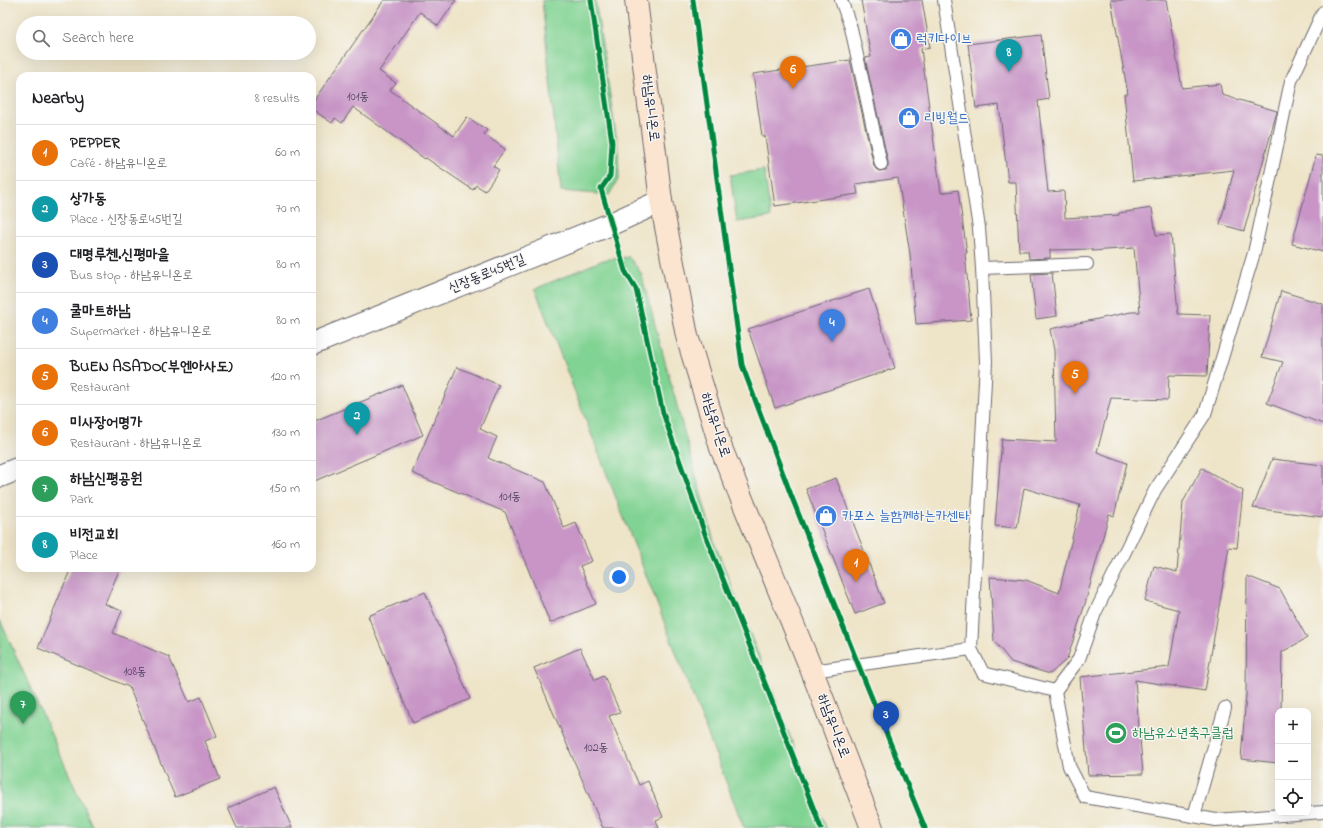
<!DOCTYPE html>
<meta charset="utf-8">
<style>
:root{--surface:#fff;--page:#f2f2f2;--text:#202124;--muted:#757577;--line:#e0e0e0;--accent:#1f6fb2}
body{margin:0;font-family:"Indie Flower","Poor Story",sans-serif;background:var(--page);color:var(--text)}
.controls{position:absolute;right:12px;bottom:12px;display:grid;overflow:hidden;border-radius:8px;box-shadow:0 4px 16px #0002}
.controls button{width:36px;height:36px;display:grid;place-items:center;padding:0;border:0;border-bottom:1px solid var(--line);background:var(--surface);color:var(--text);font:20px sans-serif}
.you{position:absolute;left:619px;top:577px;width:14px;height:14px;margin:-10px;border:3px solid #fff;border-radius:50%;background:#1a73e8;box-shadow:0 0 0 6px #1a73e833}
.badge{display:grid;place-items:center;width:26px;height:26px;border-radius:50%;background:var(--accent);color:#fff;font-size:13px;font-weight:700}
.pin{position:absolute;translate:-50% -33px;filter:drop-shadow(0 1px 2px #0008)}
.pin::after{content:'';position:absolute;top:21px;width:14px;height:12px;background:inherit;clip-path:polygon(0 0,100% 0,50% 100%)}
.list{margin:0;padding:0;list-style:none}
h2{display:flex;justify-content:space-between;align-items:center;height:52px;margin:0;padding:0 16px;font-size:17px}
h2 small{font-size:13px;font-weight:400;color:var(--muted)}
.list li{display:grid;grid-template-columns:26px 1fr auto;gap:12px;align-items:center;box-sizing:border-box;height:56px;padding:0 16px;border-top:1px solid var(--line)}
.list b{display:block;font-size:15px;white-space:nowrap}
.list p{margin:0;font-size:13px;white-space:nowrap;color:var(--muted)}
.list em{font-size:13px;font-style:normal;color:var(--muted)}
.icon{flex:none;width:22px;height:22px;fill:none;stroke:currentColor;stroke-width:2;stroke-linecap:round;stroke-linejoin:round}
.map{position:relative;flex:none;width:1323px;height:828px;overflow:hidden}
.search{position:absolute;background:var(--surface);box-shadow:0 4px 16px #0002;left:16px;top:16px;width:300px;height:44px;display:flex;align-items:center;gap:10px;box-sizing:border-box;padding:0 14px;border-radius:22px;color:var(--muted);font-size:15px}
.panel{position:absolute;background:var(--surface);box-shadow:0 4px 16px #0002;left:16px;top:72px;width:300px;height:500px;border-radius:12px}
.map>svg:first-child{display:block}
.green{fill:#81d393;stroke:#527a67}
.building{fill:#c895c6}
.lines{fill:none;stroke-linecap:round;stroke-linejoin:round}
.service-casing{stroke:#69666c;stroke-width:14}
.tertiary-casing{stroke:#69666c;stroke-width:24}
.secondary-casing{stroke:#69666c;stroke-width:24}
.service{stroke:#fff;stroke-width:12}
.tertiary{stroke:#fff;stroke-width:22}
.secondary{stroke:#fce5d0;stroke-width:22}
.cycleway-casing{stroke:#f6f6f2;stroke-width:8}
.cycleway{stroke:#00873e;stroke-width:5}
.labels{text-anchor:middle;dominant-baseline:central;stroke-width:3;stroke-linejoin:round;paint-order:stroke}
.number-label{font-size:12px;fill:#4c3f5e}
.shop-label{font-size:14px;fill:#366cbe;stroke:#f6f6f2;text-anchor:start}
.street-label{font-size:14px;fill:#22223b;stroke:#f6f6f2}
.leisure-label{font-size:14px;fill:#27864d;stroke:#f6f6f2;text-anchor:start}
</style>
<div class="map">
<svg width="1323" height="828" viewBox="0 0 1323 828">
<rect width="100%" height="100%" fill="#f6f6f2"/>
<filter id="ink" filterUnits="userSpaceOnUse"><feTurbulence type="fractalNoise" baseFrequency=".025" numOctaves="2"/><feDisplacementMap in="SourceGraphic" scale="8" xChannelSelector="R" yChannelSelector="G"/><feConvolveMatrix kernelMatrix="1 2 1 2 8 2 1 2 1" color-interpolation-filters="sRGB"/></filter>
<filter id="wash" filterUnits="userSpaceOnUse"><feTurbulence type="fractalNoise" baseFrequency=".012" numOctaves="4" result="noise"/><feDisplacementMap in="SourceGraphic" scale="16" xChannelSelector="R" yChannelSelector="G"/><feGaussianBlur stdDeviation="0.9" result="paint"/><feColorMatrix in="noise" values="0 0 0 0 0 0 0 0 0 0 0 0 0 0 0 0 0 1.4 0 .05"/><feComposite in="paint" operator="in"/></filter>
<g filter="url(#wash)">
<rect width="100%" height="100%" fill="#eee4c8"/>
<g class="green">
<path d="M542,0H595L618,148L619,178L609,195L561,191Z"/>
<path d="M764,170L771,217L737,222L730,175Z"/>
<path d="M629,257L641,273L714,542L826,828H744L535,289L603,260Z"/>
<path d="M0,620L93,828H0Z"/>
</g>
<g id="blocks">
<g class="building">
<path d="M384,0H456L438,26L420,12L379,71L396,83L390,90L454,136L467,117L487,130L484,134L505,149L493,166L499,170L485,191L476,185L473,190L426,158L425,159L353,107L342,123L335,118L332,123L312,109V103Z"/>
<path d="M861,0H922L930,47L921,49L941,193L958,190L967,253H965L971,320L916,324L910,254L898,178L856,184L858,194L775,206L765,136H762L753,74L850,60L874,166L876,169L879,171L886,170L888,167V162L865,58L871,57Z"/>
<path d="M1111,0H1166L1182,88L1220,84L1222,95L1277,111L1244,231L1220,224L1234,170L1133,181L1124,94H1128Z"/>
<path d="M1041,35L1049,99L1038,101L1048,192L1064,191L1065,218L1119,215V213L1152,208L1156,235L1171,234L1178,314L1210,315L1207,376L1169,375L1168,400L1111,398L1097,452L1127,463L1114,516L1109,514L1085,604L1067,659L1050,674L1011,662L994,641L990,577L1026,580L1059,593L1080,505L1024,488L1017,528L995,526L1002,439L1056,442L1054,350L1050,329L1131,312H1140L1134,248L1092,251V249L1050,250V258L1029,259L1028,251H1019L1016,182H1008L999,105L976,108L968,44Z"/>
<path d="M1316,155L1323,156V252L1292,244Z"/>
<path d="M1052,273L1057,316L1036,319L1031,274Z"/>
<path d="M869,289L895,368L775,408L748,329Z"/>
<path d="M1281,291L1323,304V424L1267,403L1283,362L1262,357Z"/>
<path d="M457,367L499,385L480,429L497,437L488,458L545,482L564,528L576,523L592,561L580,566L596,604L550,623L505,512L412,473Z"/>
<path d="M402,385L423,435L312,482V422Z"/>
<path d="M1272,459L1323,465V517L1253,508Z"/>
<path d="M1202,468L1243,491L1237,548L1229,547L1205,691L1135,680L1143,774L1088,775L1080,677L1169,667L1179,610L1145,601L1154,566L1177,572L1183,502Z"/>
<path d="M836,478L884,603L855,614L806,489Z"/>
<path d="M71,568H120L105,604L122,611L113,633L169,657L189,702L201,697L217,736L205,741L220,779L175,797L129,687L38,648Z"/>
<path d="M1247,576L1280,589L1307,638L1282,652L1281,711H1278V763L1241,759L1246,695Z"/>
<path d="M425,592L470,699L413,723L368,616Z"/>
<path d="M580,648L595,680L604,676L620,712L609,716L639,785L648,781L663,817L656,820L659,828H603L534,668Z"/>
<path d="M274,787L292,828H237L228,808Z"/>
</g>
</g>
</g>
<g filter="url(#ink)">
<use href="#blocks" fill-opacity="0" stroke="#69666c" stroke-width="1"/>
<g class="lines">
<g class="service-casing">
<g id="service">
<path d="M841,0L851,28L881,164"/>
<path d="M944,0L979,228L982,268L986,362L971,649L983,673L1055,691L1069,766L1085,797L1216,820L1323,812"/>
<path d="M982,268L1087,264"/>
<path d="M812,671L971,649"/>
<path d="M1055,691L1079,659L1095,613L1155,490L1205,414L1254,253L1291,81L1323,12"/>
<path d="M1194,816L1225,708"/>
</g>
</g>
<g class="tertiary-casing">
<g id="tertiary">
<path d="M312,344L611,224L661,201"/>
<path d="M0,476L20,468"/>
</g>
</g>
<g class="secondary-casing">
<path id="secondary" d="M636,0L661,201L687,336L721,448L812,671L872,828"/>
</g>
<use href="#service" class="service"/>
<use href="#tertiary" class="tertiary"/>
<use href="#secondary" class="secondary"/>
<g class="cycleway-casing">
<g id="cycleway">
<path d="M591,0L612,142L610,176L601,189L625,271L636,289L663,413L706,537L768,691L821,828"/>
<path d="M693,0L742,365L791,495L858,664L925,828"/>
</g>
</g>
<use href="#cycleway" class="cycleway"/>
</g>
</g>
<defs>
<g id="shop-disc" transform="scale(1.15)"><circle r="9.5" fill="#3f7fe0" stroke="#f6f6f2"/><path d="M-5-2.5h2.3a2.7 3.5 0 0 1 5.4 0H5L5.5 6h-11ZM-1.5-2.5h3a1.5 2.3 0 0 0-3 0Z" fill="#fff"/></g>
<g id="stadium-disc" transform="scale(1.15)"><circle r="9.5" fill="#2e9e5b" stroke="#f6f6f2"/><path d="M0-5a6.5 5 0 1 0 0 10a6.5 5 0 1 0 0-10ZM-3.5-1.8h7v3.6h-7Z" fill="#fff"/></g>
</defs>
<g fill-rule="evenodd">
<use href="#shop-disc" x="901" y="39"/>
<use href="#shop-disc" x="909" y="118"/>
<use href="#shop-disc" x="826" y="516"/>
<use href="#stadium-disc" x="1116" y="733"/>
</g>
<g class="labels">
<g class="number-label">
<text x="358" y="97">101동</text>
<text x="510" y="497">101동</text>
<text x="135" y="672">108동</text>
<text x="596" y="748">102동</text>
</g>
<g class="shop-label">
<text x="916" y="39">럭키다이브</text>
<text x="924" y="118">리빙월드</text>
<text x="842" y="516">카포스 늘함께하는카센타</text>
</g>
<g class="street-label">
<text transform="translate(650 108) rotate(83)">하남유니온로</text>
<text transform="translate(487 274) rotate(-22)">신장동로45번길</text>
<text transform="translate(715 425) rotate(72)">하남유니온로</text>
<text transform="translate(833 726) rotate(69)">하남유니온로</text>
</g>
<g class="leisure-label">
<text x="1132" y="733">하남유소년축구클럽</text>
</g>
</g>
</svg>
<div class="controls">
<button>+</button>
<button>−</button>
<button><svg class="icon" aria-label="locate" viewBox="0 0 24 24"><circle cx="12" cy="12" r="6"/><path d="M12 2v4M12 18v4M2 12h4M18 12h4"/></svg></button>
</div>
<div class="you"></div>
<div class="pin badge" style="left:856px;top:582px;background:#e8710a">1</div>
<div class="pin badge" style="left:357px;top:435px;background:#0f9aa8">2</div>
<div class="pin badge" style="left:886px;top:734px;background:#1a4fb4">3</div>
<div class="pin badge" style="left:832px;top:342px;background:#3f7fe0">4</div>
<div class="pin badge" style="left:1075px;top:394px;background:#e8710a">5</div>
<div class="pin badge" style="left:793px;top:89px;background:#e8710a">6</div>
<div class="pin badge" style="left:23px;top:724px;background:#2e9e5b">7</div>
<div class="pin badge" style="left:1009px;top:72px;background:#0f9aa8">8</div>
<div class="search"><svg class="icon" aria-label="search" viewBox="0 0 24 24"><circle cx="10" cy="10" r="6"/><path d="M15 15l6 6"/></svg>Search here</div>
<section class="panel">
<h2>Nearby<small>8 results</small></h2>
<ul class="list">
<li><span class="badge" style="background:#e8710a">1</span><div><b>PEPPER</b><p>Café · 하남유니온로</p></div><em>60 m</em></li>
<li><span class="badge" style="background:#0f9aa8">2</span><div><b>상가동</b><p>Place · 신장동로45번길</p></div><em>70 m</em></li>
<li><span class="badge" style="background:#1a4fb4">3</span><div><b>대명루첸.신평마을</b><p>Bus stop · 하남유니온로</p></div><em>80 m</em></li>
<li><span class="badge" style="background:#3f7fe0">4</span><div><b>쿨마트하남</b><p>Supermarket · 하남유니온로</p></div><em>80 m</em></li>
<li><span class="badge" style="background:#e8710a">5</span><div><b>BUEN ASADO(부엔아사도)</b><p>Restaurant</p></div><em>120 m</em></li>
<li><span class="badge" style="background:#e8710a">6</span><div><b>미사장어명가</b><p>Restaurant · 하남유니온로</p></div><em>130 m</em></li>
<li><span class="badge" style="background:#2e9e5b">7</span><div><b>하남신평공원</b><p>Park</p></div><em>150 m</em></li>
<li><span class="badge" style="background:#0f9aa8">8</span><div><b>비전교회</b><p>Place</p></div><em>160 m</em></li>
</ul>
</section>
</div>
